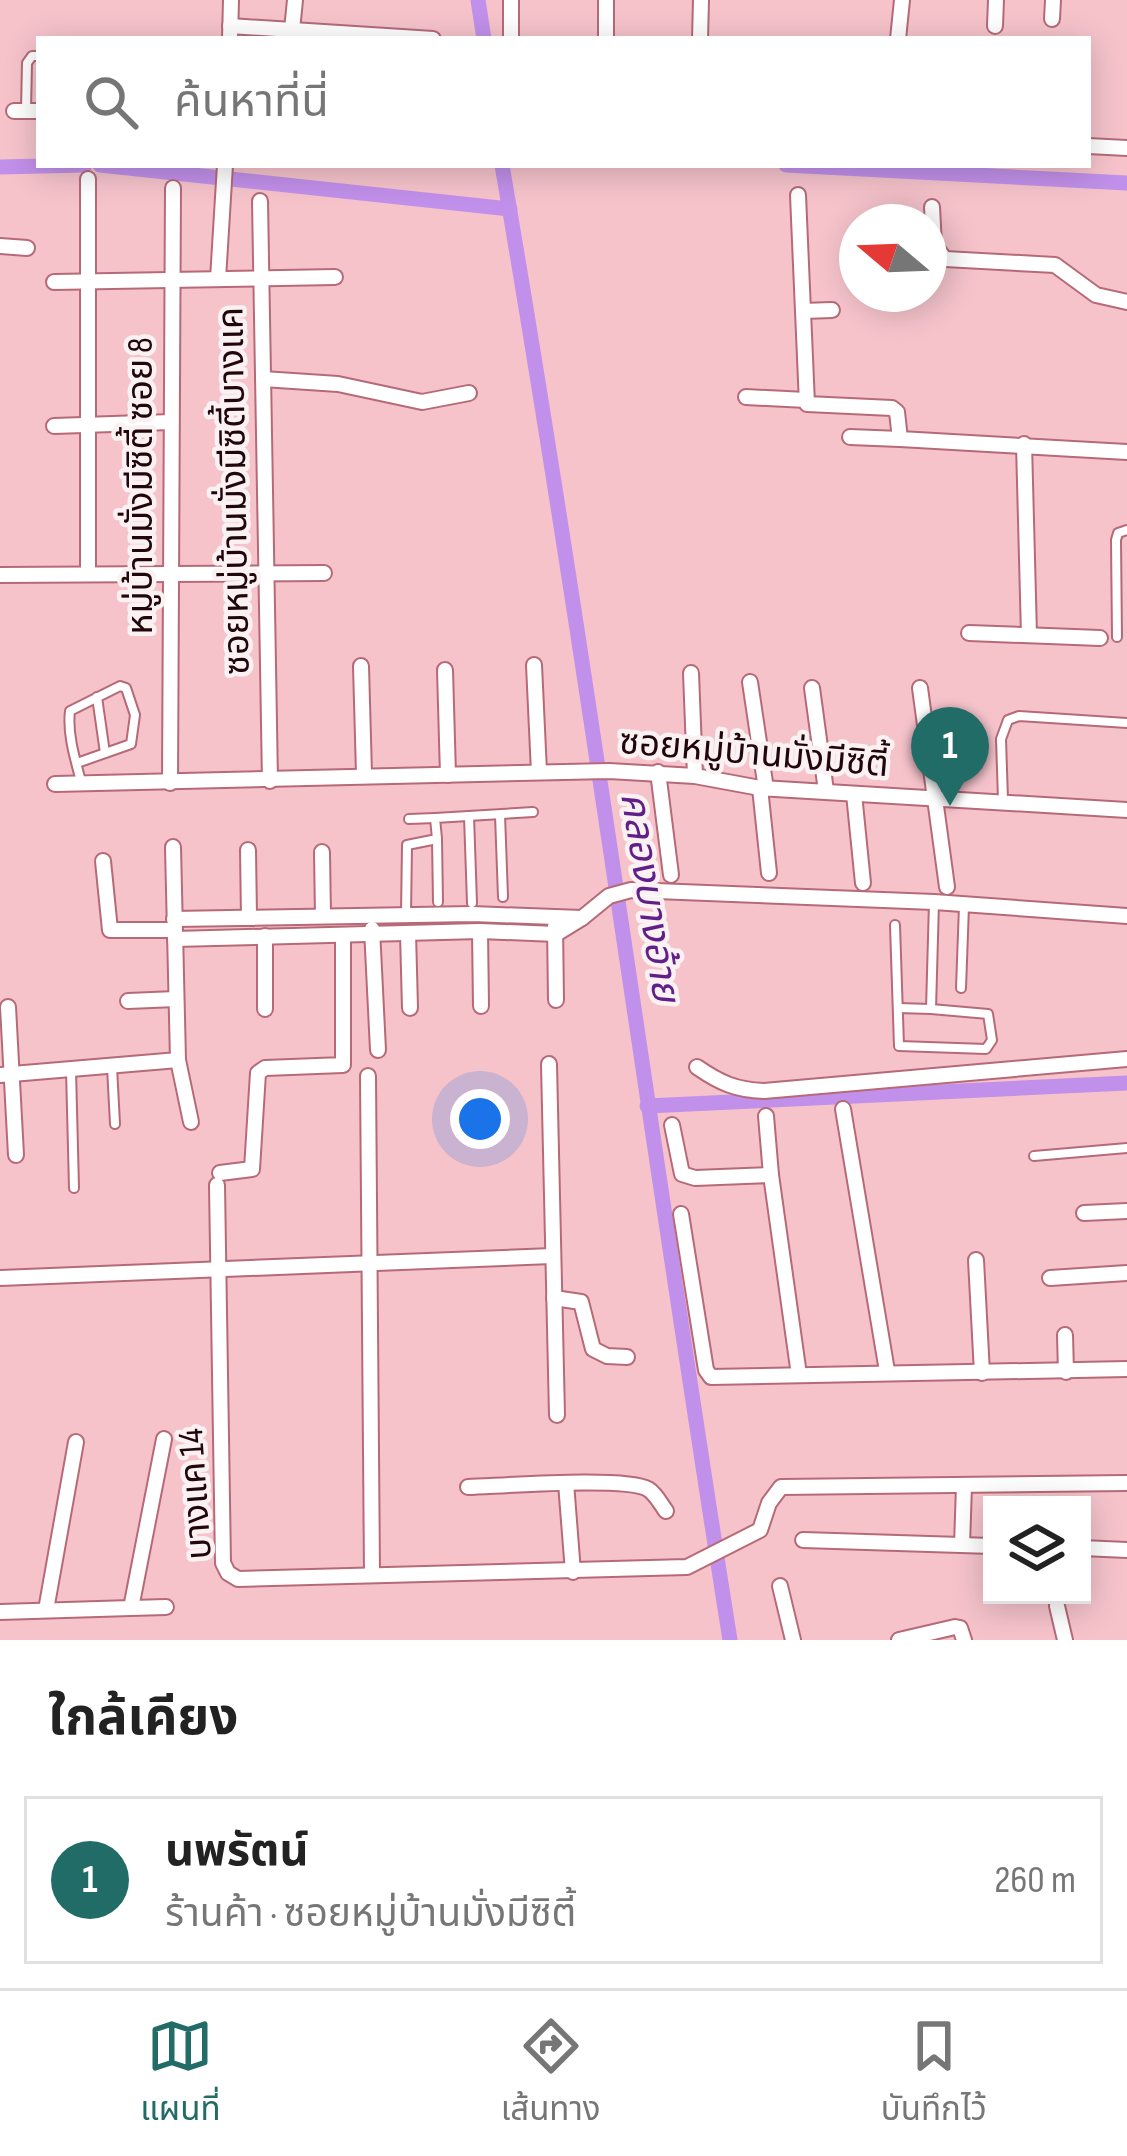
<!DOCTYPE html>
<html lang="th">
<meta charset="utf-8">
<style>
:root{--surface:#fff;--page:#f2f2f2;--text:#222;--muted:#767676;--line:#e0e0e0;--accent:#226c67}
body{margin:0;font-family:"Sofia Sans Condensed","Noto Sans Thai",sans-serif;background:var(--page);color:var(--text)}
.controls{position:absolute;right:36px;bottom:36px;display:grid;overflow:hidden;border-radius:0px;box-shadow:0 6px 30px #0003}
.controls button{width:108px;height:108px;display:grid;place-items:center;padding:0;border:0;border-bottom:3px solid var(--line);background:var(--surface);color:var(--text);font:60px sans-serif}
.compass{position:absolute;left:839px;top:204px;width:108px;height:108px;border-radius:50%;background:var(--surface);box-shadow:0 6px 30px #0003;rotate:289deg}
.you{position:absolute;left:480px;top:1119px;width:42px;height:42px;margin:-30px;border:9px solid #fff;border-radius:50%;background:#1a73e8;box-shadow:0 0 0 18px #1a73e833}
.badge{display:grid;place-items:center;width:78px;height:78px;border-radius:50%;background:var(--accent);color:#fff;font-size:39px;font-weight:700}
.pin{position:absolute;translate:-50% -99px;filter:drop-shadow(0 3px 6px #0008)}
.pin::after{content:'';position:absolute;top:63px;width:42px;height:36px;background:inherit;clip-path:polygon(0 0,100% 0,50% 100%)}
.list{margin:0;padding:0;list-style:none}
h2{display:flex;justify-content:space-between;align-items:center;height:156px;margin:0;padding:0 48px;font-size:51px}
h2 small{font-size:39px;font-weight:400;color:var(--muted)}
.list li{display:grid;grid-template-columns:78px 1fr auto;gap:36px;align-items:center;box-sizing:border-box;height:168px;margin:0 24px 24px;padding:0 24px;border:3px solid var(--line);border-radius:0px}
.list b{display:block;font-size:45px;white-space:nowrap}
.list p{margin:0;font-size:39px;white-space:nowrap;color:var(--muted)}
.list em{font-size:39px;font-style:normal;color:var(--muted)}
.icon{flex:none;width:66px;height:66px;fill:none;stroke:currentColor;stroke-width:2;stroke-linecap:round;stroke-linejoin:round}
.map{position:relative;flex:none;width:1127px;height:1640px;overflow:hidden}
.search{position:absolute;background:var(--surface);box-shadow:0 6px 30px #0003;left:36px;right:36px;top:36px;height:132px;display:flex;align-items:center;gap:30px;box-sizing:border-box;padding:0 42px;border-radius:0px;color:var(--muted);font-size:45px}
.sheet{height:348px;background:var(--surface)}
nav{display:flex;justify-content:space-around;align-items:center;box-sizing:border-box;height:168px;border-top:3px solid var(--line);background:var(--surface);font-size:33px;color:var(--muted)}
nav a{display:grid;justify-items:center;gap:6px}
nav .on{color:var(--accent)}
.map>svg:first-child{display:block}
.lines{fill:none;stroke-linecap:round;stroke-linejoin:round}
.canal{stroke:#c190ea;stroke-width:15}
.lane-casing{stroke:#b66a78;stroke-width:12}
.street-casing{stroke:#b66a78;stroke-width:18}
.lane{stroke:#fff;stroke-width:8}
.street{stroke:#fff;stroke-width:14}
.labels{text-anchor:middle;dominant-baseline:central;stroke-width:9;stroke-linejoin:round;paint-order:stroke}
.street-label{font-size:36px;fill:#21060c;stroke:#faf1f2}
.water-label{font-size:39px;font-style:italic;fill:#612089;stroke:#faf1f2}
</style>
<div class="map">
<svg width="1127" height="1640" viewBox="0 0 1127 1640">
<rect width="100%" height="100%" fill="#f6c3cb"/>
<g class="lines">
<g class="canal">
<path d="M478,0L484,39"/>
<path d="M100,165L510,209"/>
<path d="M502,165C586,655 652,1149 730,1640"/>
<path d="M786,165L1127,183"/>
<path d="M0,167L85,165"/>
<path d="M647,1106L1127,1083"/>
</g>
<g class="lane-casing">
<g id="lane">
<path d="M26,110L27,63L32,56H39"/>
<path d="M1117,637L1116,540L1118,533L1127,530"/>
<path d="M97,697L105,753"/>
<path d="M77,763L131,744L135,715L126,688L120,686L70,711C67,735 76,762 82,785"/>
<path d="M1003,800L1001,739L1008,720L1019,716L1127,723"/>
<path d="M500,815L503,897"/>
<path d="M469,816L472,903"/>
<path d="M409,819L435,818"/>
<path d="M437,839L438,902"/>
<path d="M406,914L407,845L437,839L435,818L533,812"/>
<path d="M895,925L899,1046L986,1049L992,1040L988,1014L931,1009L934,902"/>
<path d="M961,988L964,906"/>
<path d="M898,1008L931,1009"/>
<path d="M112,1067L115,1124"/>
<path d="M71,1070L74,1188"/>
<path d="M1034,1156L1127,1148"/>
</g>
</g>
<g class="street-casing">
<g id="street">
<path d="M511,0V39"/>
<path d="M1052,19L1053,0"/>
<path d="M230,26L433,39"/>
<path d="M995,26L996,0"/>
<path d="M292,30L295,0"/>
<path d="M230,39L231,0"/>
<path d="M606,39V0"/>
<path d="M700,39L701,0"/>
<path d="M898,39L902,0"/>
<path d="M14,111H39"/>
<path d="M1088,146L1127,148"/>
<path d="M88,179V573"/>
<path d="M798,195L807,404L892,408L897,412L900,439L1127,452"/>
<path d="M260,201L270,781"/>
<path d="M932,207L934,245L945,259L1055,265L1096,295L1127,302"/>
<path d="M0,246L27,248"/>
<path d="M218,279L225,165"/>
<path d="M54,282L335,277"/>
<path d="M803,311L832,310"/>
<path d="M263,379L338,384L422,402L469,393"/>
<path d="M746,397L806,400"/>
<path d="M54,426L171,422"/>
<path d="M850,437L900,439"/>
<path d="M1024,444L1029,635"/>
<path d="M0,575L324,573"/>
<path d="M969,633L1100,638"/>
<path d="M534,665L539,772"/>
<path d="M361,666L364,774"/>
<path d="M445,670L448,775"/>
<path d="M691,673L695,776"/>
<path d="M750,682L766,789"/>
<path d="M812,688L826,791"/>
<path d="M920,688L947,887"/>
<path d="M658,772L671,875"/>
<path d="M170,783L173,188"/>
<path d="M55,784L609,771L695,776L760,788L1127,810"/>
<path d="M760,788L769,873"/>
<path d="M854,794L863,883"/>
<path d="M248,850L249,917"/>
<path d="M322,852L323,916"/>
<path d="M103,861L110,930H174"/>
<path d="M582,918L609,896L631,890L934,902L1127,916"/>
<path d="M174,919L472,914L582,918L556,934L480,931L175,939"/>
<path d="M555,926L556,1000"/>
<path d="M372,929L378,1050"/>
<path d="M480,931L481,1006"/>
<path d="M408,933L410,1008"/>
<path d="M128,1001L176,999"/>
<path d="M8,1007L16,1155"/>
<path d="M265,1009V936"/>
<path d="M178,1060L191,1122"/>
<path d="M549,1064L557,1415"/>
<path d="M697,1067C720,1083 736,1090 764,1091L1127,1059"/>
<path d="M0,1075L178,1060L173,847"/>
<path d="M368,1076L372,1574"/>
<path d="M843,1109L887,1371"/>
<path d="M766,1116L771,1175"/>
<path d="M672,1125L682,1174L695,1178L771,1175L799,1375"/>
<path d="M220,1173L252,1169L258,1073L265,1068L343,1065V936"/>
<path d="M217,1185L223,1563L228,1573L238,1579L687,1567L760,1530L769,1503L781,1487L1127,1483"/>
<path d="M1084,1213L1127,1211"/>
<path d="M681,1214L706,1370L711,1377L1127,1369"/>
<path d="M976,1260L982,1373"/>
<path d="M0,1278L552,1256"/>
<path d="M1050,1278L1127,1273"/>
<path d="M554,1298L581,1302L593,1349L607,1356L627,1357"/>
<path d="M1065,1335L1066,1372"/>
<path d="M566,1483L573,1572"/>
<path d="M468,1487C500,1486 626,1476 648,1489C656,1494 660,1503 666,1511"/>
<path d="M803,1540L992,1546"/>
<path d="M962,1545L964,1486"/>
<path d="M1082,1548L1127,1550"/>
<path d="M780,1586L793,1640"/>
<path d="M1057,1606L1065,1640"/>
<path d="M131,1608L166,1607"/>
<path d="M46,1610L76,1442"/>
<path d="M0,1612L131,1608L164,1439"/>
<path d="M899,1640L955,1627L960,1628L964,1640"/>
</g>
</g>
<use href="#lane" class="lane"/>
<use href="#street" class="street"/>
</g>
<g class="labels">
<g class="street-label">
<text transform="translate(141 486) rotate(-90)">หมู่บ้านมั่งมีซิตี้ ซอย 8</text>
<text transform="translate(235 491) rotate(-91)">ซอยหมู่บ้านมั่งมีซิตี้บางแค</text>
<text transform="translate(754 754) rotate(5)">ซอยหมู่บ้านมั่งมีซิตี้</text>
<text transform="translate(196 1494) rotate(-94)">บางแค 14</text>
</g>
<g class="water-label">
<text transform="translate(649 897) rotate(81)">คลองบางอ้าย</text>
</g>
</g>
</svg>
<div class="controls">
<button><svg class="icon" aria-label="layers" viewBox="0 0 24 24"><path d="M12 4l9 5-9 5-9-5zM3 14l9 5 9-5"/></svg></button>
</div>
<svg class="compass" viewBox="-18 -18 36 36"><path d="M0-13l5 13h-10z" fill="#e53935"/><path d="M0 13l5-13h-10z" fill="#767676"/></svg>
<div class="you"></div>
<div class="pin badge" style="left:950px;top:806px">1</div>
<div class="search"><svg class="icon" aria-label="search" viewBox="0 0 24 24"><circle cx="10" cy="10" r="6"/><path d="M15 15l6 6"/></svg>ค้นหาที่นี่</div>
</div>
<section class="sheet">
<h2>ใกล้เคียง<small></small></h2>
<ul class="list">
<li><span class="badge">1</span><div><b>นพรัตน์</b><p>ร้านค้า · ซอยหมู่บ้านมั่งมีซิตี้</p></div><em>260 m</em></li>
</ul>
</section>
<nav>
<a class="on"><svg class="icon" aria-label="map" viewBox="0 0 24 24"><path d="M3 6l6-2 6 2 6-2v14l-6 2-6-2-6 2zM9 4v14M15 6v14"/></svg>แผนที่</a>
<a><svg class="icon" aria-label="directions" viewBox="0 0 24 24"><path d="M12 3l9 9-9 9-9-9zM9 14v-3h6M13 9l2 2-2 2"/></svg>เส้นทาง</a>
<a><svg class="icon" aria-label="saved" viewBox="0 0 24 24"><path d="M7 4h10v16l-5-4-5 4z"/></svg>บันทึกไว้</a>
</nav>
